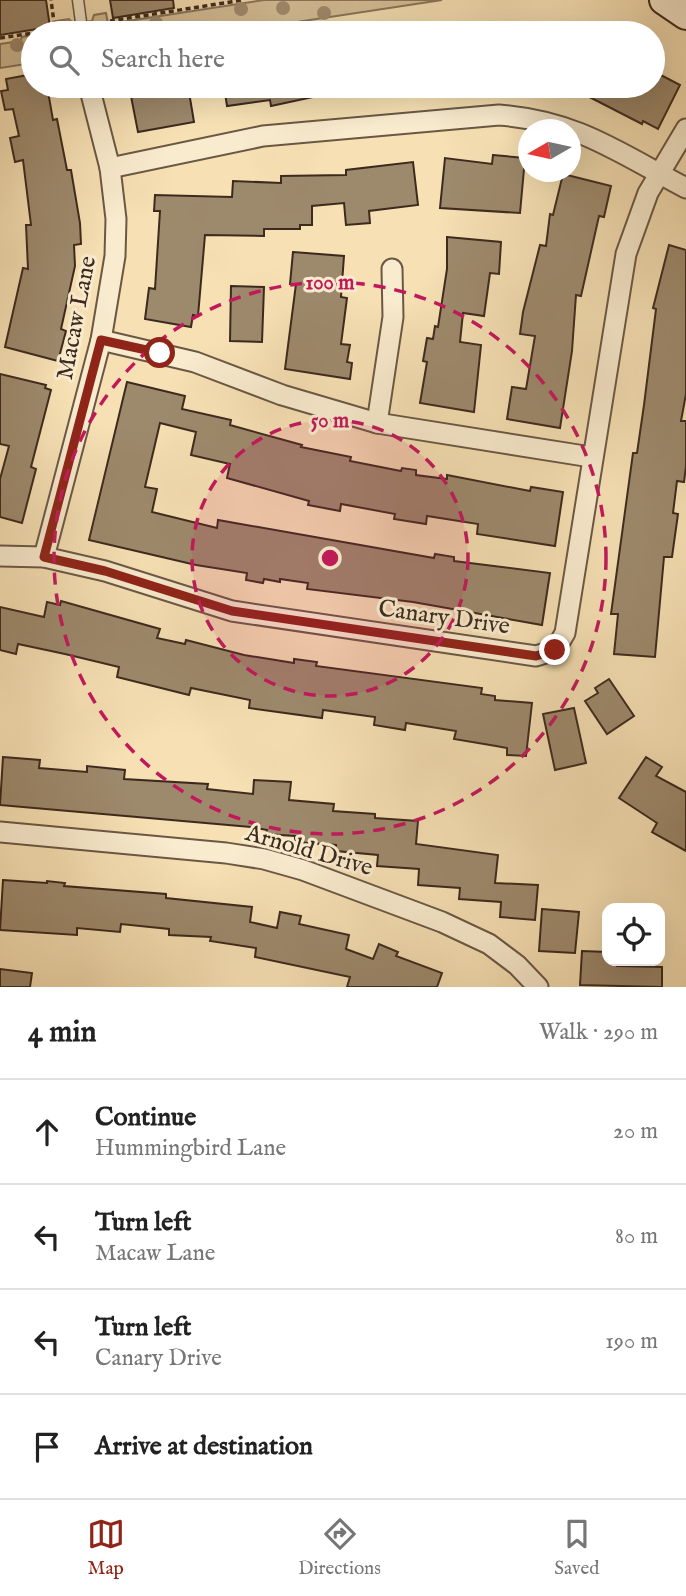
<!DOCTYPE html>
<meta charset="utf-8">
<style>
:root{--surface:#fff;--page:#f2f2f2;--text:#222;--muted:#767676;--line:#e0e0e0;--accent:#8f2418}
body{margin:0;font-family:"IM FELL English",serif;background:var(--page);color:var(--text)}
.controls{position:absolute;right:21px;bottom:21px;display:grid;overflow:hidden;border-radius:14px;box-shadow:0 7px 28px #0002}
.controls button{width:63px;height:63px;display:grid;place-items:center;padding:0;border:0;border-bottom:2px solid var(--line);background:var(--surface);color:var(--text);font:35px sans-serif}
.compass{position:absolute;left:518px;top:119px;width:63px;height:63px;border-radius:50%;background:var(--surface);box-shadow:0 7px 28px #0002;rotate:261deg}
.stop{position:absolute;width:21px;height:21px;margin:-16px;border:5px solid #8f2418;border-radius:50%;background:#fff}
.stop.end{background:#8f2418;border-color:#fff;box-shadow:0 2px 7px #0008}
.list{margin:0;padding:0;list-style:none}
h2{display:flex;justify-content:space-between;align-items:center;height:91px;margin:0;padding:0 28px;font-size:30px}
h2 small{font-size:23px;font-weight:400;color:var(--muted)}
.list li{display:grid;grid-template-columns:46px 1fr auto;gap:21px;align-items:center;box-sizing:border-box;height:105px;padding:0 28px;border-top:2px solid var(--line)}
.list b{display:block;font-size:26px;white-space:nowrap}
.list p{margin:0;font-size:23px;white-space:nowrap;color:var(--muted)}
.list em{font-size:23px;font-style:normal;color:var(--muted)}
.icon{flex:none;width:38px;height:38px;fill:none;stroke:currentColor;stroke-width:2;stroke-linecap:round;stroke-linejoin:round}
.map{position:relative;flex:none;width:686px;height:987px;overflow:hidden}
.search{position:absolute;background:var(--surface);box-shadow:0 7px 28px #0002;left:21px;right:21px;top:21px;height:77px;display:flex;align-items:center;gap:18px;box-sizing:border-box;padding:0 24px;border-radius:38px;color:var(--muted);font-size:26px}
.sheet{height:511px;background:var(--surface)}
nav{display:flex;justify-content:space-around;align-items:center;box-sizing:border-box;height:98px;border-top:2px solid var(--line);background:var(--surface);font-size:19px;color:var(--muted)}
nav a{display:grid;justify-items:center;gap:4px}
nav .on{color:var(--accent)}
.map>svg:first-child{display:block}
.green{fill:#d7c19a;stroke:#8a765c;stroke-width:2}
.building{fill:#9d896c;stroke:#3d2a1e;stroke-width:2}
.lines{fill:none;stroke-linecap:round;stroke-linejoin:round}
.service-casing{stroke:#6b5844;stroke-width:13}
.minor-casing{stroke:#6b5844;stroke-width:23}
.secondary-casing{stroke:#3d2a1e;stroke-width:32}
.path{stroke:#3d2a1e;stroke-width:3.5;stroke-dasharray:5 3.5;stroke-linecap:butt}
.service{stroke:#f9ebce;stroke-width:10}
.minor{stroke:#f9ebce;stroke-width:19}
.secondary{stroke:#f9ebce;stroke-width:28}
.tree{fill:#a18c6f}
.route{stroke:#8f2418;stroke-width:9}
.ring{fill:none;stroke:#c2185b;stroke-width:3.5;stroke-dasharray:12 9}
.labels{text-anchor:middle;dominant-baseline:central;stroke-width:6;stroke-linejoin:round;paint-order:stroke}
.street-label{font-size:24px;fill:#3d2a1e;stroke:#f9ebce}
.centre{fill:#c2185b;stroke:#f9ebce;stroke-width:3.5}
.ring-label{font-size:21px;text-anchor:middle;font-weight:bold;fill:#c2185b;stroke:#f9ebce;stroke-width:6;stroke-linejoin:round;paint-order:stroke}
</style>
<div class="map">
<svg width="686" height="987" viewBox="0 0 686 987">
<rect width="100%" height="100%" fill="#f6e0b4"/>
<filter id="stains"><feTurbulence type="fractalNoise" baseFrequency=".00286" numOctaves="4"/><feColorMatrix values="0 0 0 0 .2 0 0 0 0 .09 0 0 0 0 .02 0 0 0 .5 -.17"/></filter>
<radialGradient id="worn" r=".72"><stop offset=".6" stop-color="#630" stop-opacity="0"/><stop offset="1" stop-color="#630" stop-opacity=".3"/></radialGradient>
<g class="green">
<path d="M264,0H442L224,33H48L58,32L56,21L69,19L72,24L92,21L94,15L106,13L108,24Z"/>
<path d="M33,35V63L0,68V44L20,41L22,37Z"/>
</g>
<g class="building">
<path d="M0,0H46L50,27L0,35Z"/>
<path d="M110,0H173L174,8L113,18Z"/>
<path d="M653,71L680,85L658,129L643,121L642,124L568,86H653Z"/>
<path d="M33,74V86H47L53,120L57,119L67,170H71L80,223L81,244L74,245L75,266L61,329L66,331L58,361L5,347L23,268L28,269L26,225H31L23,160L15,162L10,138L19,136L13,109L5,110L1,91L8,90L6,79Z"/>
<path d="M129,86H188L194,122L138,132Z"/>
<path d="M224,86H326L327,94L271,106L270,100L227,106Z"/>
<path d="M493,155L525,158L520,213L440,208L445,158L492,164Z"/>
<path d="M413,162L418,205L369,211L370,223L346,225L344,203L312,206V225H300V229H264V236L205,235L198,316L193,315L191,327L145,319L149,288L155,289L160,211H154L155,195L232,197L233,181L281,183V176L346,175V170Z"/>
<path d="M563,174L611,186L604,217L599,216L581,296L576,295L572,351L560,428L507,419L512,387L526,389L535,336L520,334L523,312L540,245L546,246L550,214L553,215Z"/>
<path d="M447,237L501,242L499,274L490,273L484,316L463,313L460,342L481,345L474,412L420,403L427,362L423,361L427,338L433,339L435,326L438,327L447,269Z"/>
<path d="M669,245L686,250V394L681,421H686V466L684,482L677,481L673,513L678,514L672,557H664L655,657L614,654L618,614H611L633,453H637L644,405L656,309L653,308Z"/>
<path d="M293,252L344,256L341,297L347,298L341,344L350,345L347,362L352,363L350,379L285,369L296,284H290Z"/>
<path d="M231,286L264,287L262,342L230,341Z"/>
<path d="M0,374L46,385L45,388L51,390L31,467L36,469L22,523L0,517V479L9,446L0,444Z"/>
<path d="M127,382L185,396L182,409L231,420L230,425L302,445L301,447L351,457L350,461L401,471L402,468L416,470V475L447,479V475L530,491L531,487L563,492L555,546L477,534L478,524L427,516L426,524L394,519L395,514L341,504L340,511L308,505L309,501L227,478L230,464L191,455L196,432L160,423L145,487L157,489L152,512L217,528L218,520L434,558L435,554L454,557V561L550,573L542,625L413,602L307,589L308,583L280,579V582L264,579L263,583L246,580L247,573L196,565L89,540Z"/>
<path d="M61,601L160,629L157,638L185,644L186,640L244,655L294,663V659L317,662L316,666L482,688L481,694L495,696V700L532,703L526,756L507,755V748L496,746L454,739L456,731L406,723L405,730L374,725L375,717L323,710L322,718L249,708L250,700L191,688L189,695L117,677L119,667L65,654L18,644L16,654L0,650V607L44,617L47,602L60,605Z"/>
<path d="M609,679L634,716L607,734L585,701L598,693L595,688Z"/>
<path d="M574,708L586,763L555,770L543,714Z"/>
<path d="M3,757L40,760L39,768L87,772V766L125,770L124,779L208,784L207,789L253,794L254,780L291,782L289,800L334,804L333,811L375,814V818L418,821L416,844L498,855L495,883L538,885L535,920L500,917L501,902L459,899L460,888L418,885L419,869L377,866L378,855L336,851V845L295,842V836L266,834L267,830L251,827L0,805Z"/>
<path d="M646,757L662,767L656,776L686,792V851L652,832L657,823L619,798Z"/>
<path d="M3,880L47,883V881L65,883L64,886L166,894V898L252,907L250,922L277,928L280,912L301,916L299,924L349,935L346,949L373,959L379,944L398,952L396,956L442,973L437,987H347L350,977L255,957L256,948L210,941L211,937L169,935V929L121,924L120,932L77,928V935L0,930Z"/>
<path d="M542,909L579,912L575,953L539,951Z"/>
<path d="M582,951L607,952V961H617V966L662,967V987L580,985Z"/>
<path d="M0,969L32,973L30,987H0Z"/>
</g>
<g class="lines">
<g class="service-casing">
<path id="service" d="M78,0L81,22"/>
</g>
<g class="minor-casing">
<g id="minor">
<path d="M110,168L263,136L499,115C578,121 619,153 686,188"/>
<path d="M101,340L195,362L282,395L377,423L591,457"/>
<path d="M377,423L393,317L392,269"/>
<path d="M0,556L44,557L105,571L232,611L536,656L555,650L565,633L626,254L648,193L686,129"/>
<path d="M44,557L101,340L115,256L116,219L110,168L89,86"/>
<path d="M0,832L226,853L264,859L303,870L442,922L489,944L517,965L538,987"/>
</g>
</g>
<g class="secondary-casing">
<path id="secondary" d="M664,0L686,15"/>
</g>
<g class="path">
<path d="M110,21L243,0"/>
<path d="M34,33L55,30L51,0"/>
<path d="M0,38L33,33"/>
</g>
<use href="#service" class="service"/>
<use href="#minor" class="minor"/>
<use href="#secondary" class="secondary"/>
</g>
<g class="tree">
<circle cx="283" cy="8" r="7"/>
<circle cx="241" cy="9" r="7"/>
<circle cx="324" cy="13" r="7"/>
<circle cx="156" cy="23" r="7"/>
<circle cx="68" cy="26" r="7"/>
<circle cx="17" cy="45" r="7"/>
</g>
<g class="lines">
<path class="route" d="M160,353L101,340L44,557L105,571L232,611L536,656L555,650"/>
</g>
<circle cx="330" cy="558" r="138" fill="#c2185b" fill-opacity=".12"/>
<g class="ring">
<circle cx="330" cy="558" r="138"/>
<circle cx="330" cy="558" r="276"/>
</g>
<g class="labels">
<g class="street-label">
<text transform="translate(77 318) rotate(-79)">Macaw Lane</text>
<text transform="translate(444 618) rotate(8)">Canary Drive</text>
<text transform="translate(309 851) rotate(16)">Arnold Drive</text>
</g>
</g>
<circle cx="330" cy="558" r="10" class="centre"/>
<g class="ring-label">
<text x="330" y="289">100 m</text>
<text x="330" y="427">50 m</text>
</g>
<rect width="100%" height="100%" filter="url(#stains)"/>
<rect width="100%" height="100%" fill="url(#worn)"/>
</svg>
<div class="controls">
<button><svg class="icon" aria-label="locate" viewBox="0 0 24 24"><circle cx="12" cy="12" r="6"/><path d="M12 2v4M12 18v4M2 12h4M18 12h4"/></svg></button>
</div>
<svg class="compass" viewBox="-18 -18 36 36"><path d="M0-13l5 13h-10z" fill="#e53935"/><path d="M0 13l5-13h-10z" fill="#767676"/></svg>
<div class="stop" style="left:160px;top:353px"></div>
<div class="stop end" style="left:555px;top:650px"></div>
<div class="search"><svg class="icon" aria-label="search" viewBox="0 0 24 24"><circle cx="10" cy="10" r="6"/><path d="M15 15l6 6"/></svg>Search here</div>
</div>
<section class="sheet">
<h2>4 min<small>Walk · 290 m</small></h2>
<ul class="list">
<li><svg class="icon" aria-label="ahead" viewBox="0 0 24 24"><path d="M12 20V5M6 11l6-6 6 6"/></svg><div><b>Continue</b><p>Hummingbird Lane</p></div><em>20 m</em></li>
<li><svg class="icon" aria-label="left" viewBox="0 0 24 24"><path d="M17 20v-9H6M10 6l-5 5 5 5"/></svg><div><b>Turn left</b><p>Macaw Lane</p></div><em>80 m</em></li>
<li><svg class="icon" aria-label="left" viewBox="0 0 24 24"><path d="M17 20v-9H6M10 6l-5 5 5 5"/></svg><div><b>Turn left</b><p>Canary Drive</p></div><em>190 m</em></li>
<li><svg class="icon" aria-label="arrive" viewBox="0 0 24 24"><path d="M6 21V4h12l-3 4 3 4H6"/></svg><div><b>Arrive at destination</b></div></li>
</ul>
</section>
<nav>
<a class="on"><svg class="icon" aria-label="map" viewBox="0 0 24 24"><path d="M3 6l6-2 6 2 6-2v14l-6 2-6-2-6 2zM9 4v14M15 6v14"/></svg>Map</a>
<a><svg class="icon" aria-label="directions" viewBox="0 0 24 24"><path d="M12 3l9 9-9 9-9-9zM9 14v-3h6M13 9l2 2-2 2"/></svg>Directions</a>
<a><svg class="icon" aria-label="saved" viewBox="0 0 24 24"><path d="M7 4h10v16l-5-4-5 4z"/></svg>Saved</a>
</nav>
